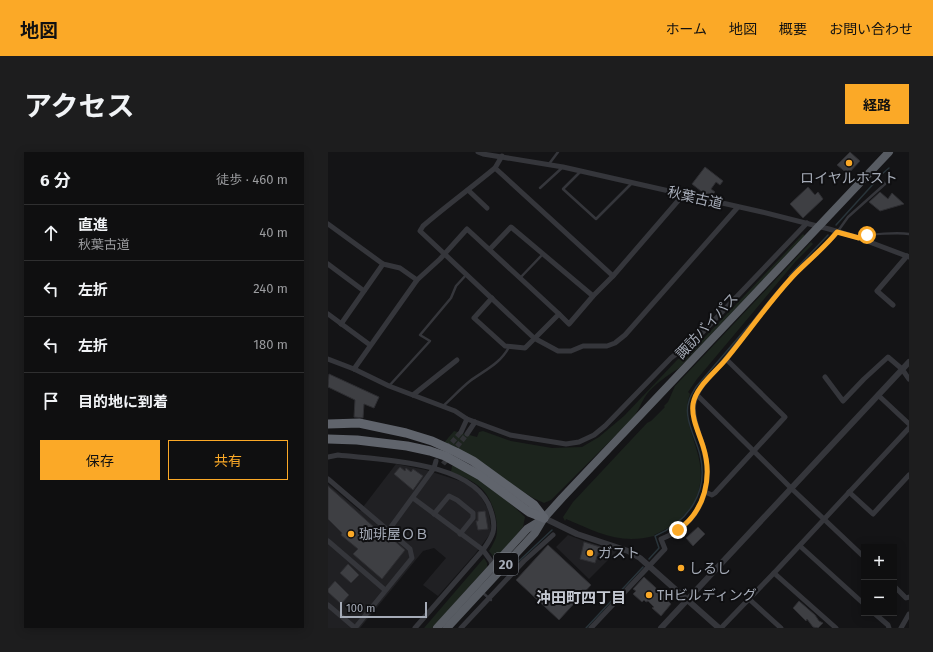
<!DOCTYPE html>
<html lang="ja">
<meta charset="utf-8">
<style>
:root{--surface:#0f0f10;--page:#1d1d1e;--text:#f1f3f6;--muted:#9b9c9f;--line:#2f2f30;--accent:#fba927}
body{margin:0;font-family:"Fira Sans","Noto Sans JP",sans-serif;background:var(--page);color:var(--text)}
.controls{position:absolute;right:12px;bottom:12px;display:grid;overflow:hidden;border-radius:0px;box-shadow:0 2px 10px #0003}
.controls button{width:36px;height:36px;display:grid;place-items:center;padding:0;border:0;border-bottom:1px solid var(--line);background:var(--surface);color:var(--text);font:20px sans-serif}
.scale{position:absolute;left:12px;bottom:10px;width:87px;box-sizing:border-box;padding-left:4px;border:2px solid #a5abb7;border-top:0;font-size:11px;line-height:14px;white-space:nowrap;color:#a5abb7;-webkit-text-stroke:3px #0f0f11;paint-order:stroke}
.stop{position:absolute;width:12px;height:12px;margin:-9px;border:3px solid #fba927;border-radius:50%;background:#fff}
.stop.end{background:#fba927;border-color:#fff;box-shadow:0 1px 4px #0008}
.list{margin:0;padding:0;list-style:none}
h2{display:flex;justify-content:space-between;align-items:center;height:52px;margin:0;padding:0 16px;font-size:17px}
h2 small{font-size:13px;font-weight:400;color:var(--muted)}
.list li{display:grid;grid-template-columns:26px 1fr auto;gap:12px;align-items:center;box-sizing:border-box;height:56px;padding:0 16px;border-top:1px solid var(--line)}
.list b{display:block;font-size:15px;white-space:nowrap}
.list p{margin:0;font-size:13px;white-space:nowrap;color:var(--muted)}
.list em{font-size:13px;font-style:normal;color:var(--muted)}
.actions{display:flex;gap:8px;padding:12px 16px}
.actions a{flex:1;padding:9px 0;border:1px solid var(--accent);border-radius:0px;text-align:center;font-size:14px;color:var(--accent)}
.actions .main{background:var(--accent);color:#111}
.icon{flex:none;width:22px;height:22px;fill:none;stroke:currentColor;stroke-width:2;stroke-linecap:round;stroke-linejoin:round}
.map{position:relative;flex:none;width:581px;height:476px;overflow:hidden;border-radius:0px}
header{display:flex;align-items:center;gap:24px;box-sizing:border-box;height:56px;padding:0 20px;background:var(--accent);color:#111}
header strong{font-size:19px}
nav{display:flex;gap:22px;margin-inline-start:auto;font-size:14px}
.intro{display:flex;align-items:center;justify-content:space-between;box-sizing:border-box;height:96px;padding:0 24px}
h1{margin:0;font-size:28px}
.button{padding:10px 18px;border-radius:0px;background:var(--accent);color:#111;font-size:14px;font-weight:700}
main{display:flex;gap:24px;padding:0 24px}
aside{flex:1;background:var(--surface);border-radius:0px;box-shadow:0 2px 10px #0003}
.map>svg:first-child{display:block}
.built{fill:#202023}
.green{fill:#1c241d}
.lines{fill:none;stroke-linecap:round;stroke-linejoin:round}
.stream{stroke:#29343a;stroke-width:1.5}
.building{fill:#3e3f43;stroke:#2e2e32}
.minor-tunnel{stroke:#313236;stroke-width:5;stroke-dasharray:5 2.5;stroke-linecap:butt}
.service{stroke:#35363b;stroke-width:2.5}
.minor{stroke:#35363b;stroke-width:5}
.tertiary{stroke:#35363b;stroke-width:6}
.trunk{stroke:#585c63;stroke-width:8}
.motorway{stroke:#60646c;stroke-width:9}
.route{stroke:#fba927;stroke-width:5}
.poi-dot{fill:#fba927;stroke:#0f0f11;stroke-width:1.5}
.labels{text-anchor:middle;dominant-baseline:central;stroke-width:4;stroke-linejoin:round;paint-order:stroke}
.shield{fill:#0f0f11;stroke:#787c85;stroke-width:1}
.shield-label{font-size:13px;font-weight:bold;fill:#a5abb7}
.poi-label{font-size:14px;fill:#a5abb7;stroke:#0f0f11;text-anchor:start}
.street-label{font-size:14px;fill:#a5abb7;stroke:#0f0f11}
.neighbourhood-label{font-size:15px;font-weight:bold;fill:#c6cad3;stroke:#0f0f11}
</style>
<header>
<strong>地図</strong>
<nav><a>ホーム</a><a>地図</a><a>概要</a><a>お問い合わせ</a></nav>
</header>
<div class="intro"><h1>アクセス</h1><a class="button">経路</a></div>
<main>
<aside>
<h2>6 分<small>徒歩 · 460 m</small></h2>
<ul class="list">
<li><svg class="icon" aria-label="ahead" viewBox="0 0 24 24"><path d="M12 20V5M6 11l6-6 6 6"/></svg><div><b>直進</b><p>秋葉古道</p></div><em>40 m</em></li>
<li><svg class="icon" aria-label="left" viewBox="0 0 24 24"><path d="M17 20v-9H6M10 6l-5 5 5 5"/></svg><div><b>左折</b></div><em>240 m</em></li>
<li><svg class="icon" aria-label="left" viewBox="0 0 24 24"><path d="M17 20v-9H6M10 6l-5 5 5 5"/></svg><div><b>左折</b></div><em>180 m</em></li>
<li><svg class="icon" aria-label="arrive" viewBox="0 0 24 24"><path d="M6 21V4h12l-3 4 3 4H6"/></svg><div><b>目的地に到着</b></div></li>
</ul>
<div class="actions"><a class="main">保存</a><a>共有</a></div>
</aside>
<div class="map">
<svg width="581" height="476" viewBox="0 0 581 476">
<rect width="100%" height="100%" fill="#141416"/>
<g class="built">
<path d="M68,312L98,318L132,329L142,334L150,340L160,357L163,375L162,382L147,402L110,444L95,433L118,406L106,396L95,399L32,476H0V332L32,359Z"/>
<path d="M240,383L256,389L289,399L261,427L228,395Z"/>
</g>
<g class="green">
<path d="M475,82L477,84L351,216C339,224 328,231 319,242C313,250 311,259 304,267L223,348L216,351L205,346L142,305L115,292L126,279L149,285L151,280L155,279L183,289L224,296L254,295L271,285L296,264L349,208L375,187Z"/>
<path d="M483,90L485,92L468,109L369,227L360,240L362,242C354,262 364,280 369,299C381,339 363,367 326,383V384C291,393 269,380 238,367L237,369L235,365L245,350L319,271L323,269L337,255L336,254L340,250L347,234Z"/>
<path d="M126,313C152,325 176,345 197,365L195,375L167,408L165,404L161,399C163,396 165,392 167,388C173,374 165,347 153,336C144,328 134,324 123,320L124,314Z"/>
<path d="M156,406L159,411V415L104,476H96Z"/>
</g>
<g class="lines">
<g class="stream">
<path d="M554,22L561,16"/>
<path d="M508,73L548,29"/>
<path d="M461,124L500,83"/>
<path d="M321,407L331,396L327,384C361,369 381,340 372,303C368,286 355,266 361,249C362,244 365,240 368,235L422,172"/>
<path d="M191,409L224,378"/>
<path d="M258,476L315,415"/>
</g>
</g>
<g class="building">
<path d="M522,0L532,9L520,22L509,13Z"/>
<path d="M377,15L395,29L392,33L388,30L383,37L387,40L384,43L380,41L378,43L364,32Z"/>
<path d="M480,35L487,43L490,40L495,47L475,66L462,52Z"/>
<path d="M552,40L560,47L564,41L576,52L552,59L541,50Z"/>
<path d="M1,222L51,245L46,256L36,252L35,266L26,265L27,248L0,235Z"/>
<path d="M72,315L77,319L78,316L83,320L85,317L95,324L85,338L66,322Z"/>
<path d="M0,334L47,376L49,374L77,398L54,427L25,402L30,397L13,383L14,381L0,367Z"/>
<path d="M157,359L160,377L150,378L148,369H150V360Z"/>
<path d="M370,375L377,382L365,394L358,386Z"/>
<path d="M256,390L272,395L267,411L252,407Z"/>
<path d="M220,393L263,433L231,468L188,428Z"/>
<path d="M20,412L31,423L23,431L12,421Z"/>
<path d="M316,425L338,445L337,446L343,452L333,464L324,456L326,455L320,449L318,450L316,448L314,450L305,442L308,439L305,437Z"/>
<path d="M7,429L21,443L13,452L0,440V437Z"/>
<path d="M471,449L487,463L491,469L495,471L490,476L485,475L479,467L478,469L465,456Z"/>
</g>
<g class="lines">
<g class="minor-tunnel">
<path d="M119,296L133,280"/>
<path d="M115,312L139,282"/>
</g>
<g class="service">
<path d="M221,12L230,0"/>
<path d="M253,19L235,37L268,67L304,31"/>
<path d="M212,36L235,15"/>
<path d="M510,79L520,65L557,32L545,20"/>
<path d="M532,85C541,82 571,80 581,82"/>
<path d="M192,126L215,102"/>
<path d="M61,234L102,189L92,183L123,146L128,134L138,123"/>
<path d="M115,254C124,246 132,237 142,229C157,218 172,212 181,195"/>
<path d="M155,441L163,448"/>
</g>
<g class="minor">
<path d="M150,0L155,2L235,15L434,60L501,77L531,86L581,105"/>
<path d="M174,4L167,16L285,124"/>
<path d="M167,16C143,36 118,54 95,74L92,79L206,186L230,199H243L255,194H279L287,191L297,183L410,55"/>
<path d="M140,38L159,56"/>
<path d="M0,72L55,112L72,116L89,128"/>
<path d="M162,97L183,75L265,144L285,124L355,43"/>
<path d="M0,112L36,139"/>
<path d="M565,153L549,139L579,104"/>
<path d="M0,162L42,193"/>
<path d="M231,162L241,172L265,144"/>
<path d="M13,172L55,112"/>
<path d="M0,207L26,217L61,234L127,259L139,267L182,283L238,292L251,290L266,283L277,274L343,206L372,183L479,71"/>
<path d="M26,217L89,128L112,107L139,77L231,162L197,196L177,194L146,166L164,146"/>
<path d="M497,225L515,249L536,227L560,205L574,217L581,227"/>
<path d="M85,243L129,208"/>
<path d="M369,243L463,336L536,405"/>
<path d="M550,243L581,272"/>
<path d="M133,280L139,267"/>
<path d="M139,282L147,270"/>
<path d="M0,305L10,303C52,308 149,309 163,359C169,377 165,384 155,398L87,476"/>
<path d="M0,327L82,397L84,406L27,476"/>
<path d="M377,340L384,343L387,341L457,265L398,207"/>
<path d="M521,340L545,362L581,323"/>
<path d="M85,346L155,398L163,409L164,416"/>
<path d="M106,362L121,344L129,348L145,361V366L132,382"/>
<path d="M60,379L106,316L108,309"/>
<path d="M0,389L57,438"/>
<path d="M472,394L536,452"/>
<path d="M446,421L508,476"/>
<path d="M566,434L578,446L581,445"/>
<path d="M421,447L453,476"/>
<path d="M0,453L27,476"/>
<path d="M546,461L560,473L561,476"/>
<path d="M133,476L196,409L225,383"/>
<path d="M263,476L337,397L333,387C372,372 387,335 375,295C372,283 363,264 366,251C370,233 388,220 399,205C422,177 443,146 468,121C482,107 497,95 509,80"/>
<path d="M393,476L446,421L581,276"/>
<path d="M573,476L581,462"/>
</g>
<g class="tertiary">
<path d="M216,366L249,382L300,399L312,406L391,476"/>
<path d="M333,476L581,210"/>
</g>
<g class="trunk">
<path d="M109,476L199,377L212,369"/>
<path d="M119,476L207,381L216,366L234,346L561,0"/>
</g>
<g class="motorway">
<path d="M0,272L31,271L78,281L104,289L128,300L145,309L206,353L216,366"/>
<path d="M0,287L29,288L79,294L102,299L117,304L151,323L201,360L216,366"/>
</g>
</g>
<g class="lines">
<path class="route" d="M350,378C377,359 385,325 375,294C371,281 363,266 365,252C368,234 388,220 399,206C422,178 443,147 468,121C482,107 497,95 509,80L531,86L539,83"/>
</g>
<g class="poi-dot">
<circle cx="521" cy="11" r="4"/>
<circle cx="23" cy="382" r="4"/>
<circle cx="262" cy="401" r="4"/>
<circle cx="353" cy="416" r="4"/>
<circle cx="321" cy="443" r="4"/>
</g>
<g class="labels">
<rect class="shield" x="166" y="401" width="24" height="22" rx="3"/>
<g class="shield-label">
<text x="178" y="412">20</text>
</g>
<g class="poi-label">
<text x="521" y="26" text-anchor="middle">ロイヤルホスト</text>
<text x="31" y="382">珈琲屋ＯＢ</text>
<text x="270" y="401">ガスト</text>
<text x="361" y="416">しるし</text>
<text x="329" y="443">THビルディング</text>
</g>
<g class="street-label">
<text transform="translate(367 46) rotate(13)">秋葉古道</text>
<text transform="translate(379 174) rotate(-47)">諏訪バイパス</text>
</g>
<g class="neighbourhood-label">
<text x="253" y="446">沖田町四丁目</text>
</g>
</g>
</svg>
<div class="controls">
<button>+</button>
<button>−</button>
</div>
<div class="scale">100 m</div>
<div class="stop" style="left:539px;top:83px"></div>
<div class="stop end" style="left:350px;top:378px"></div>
</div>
</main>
